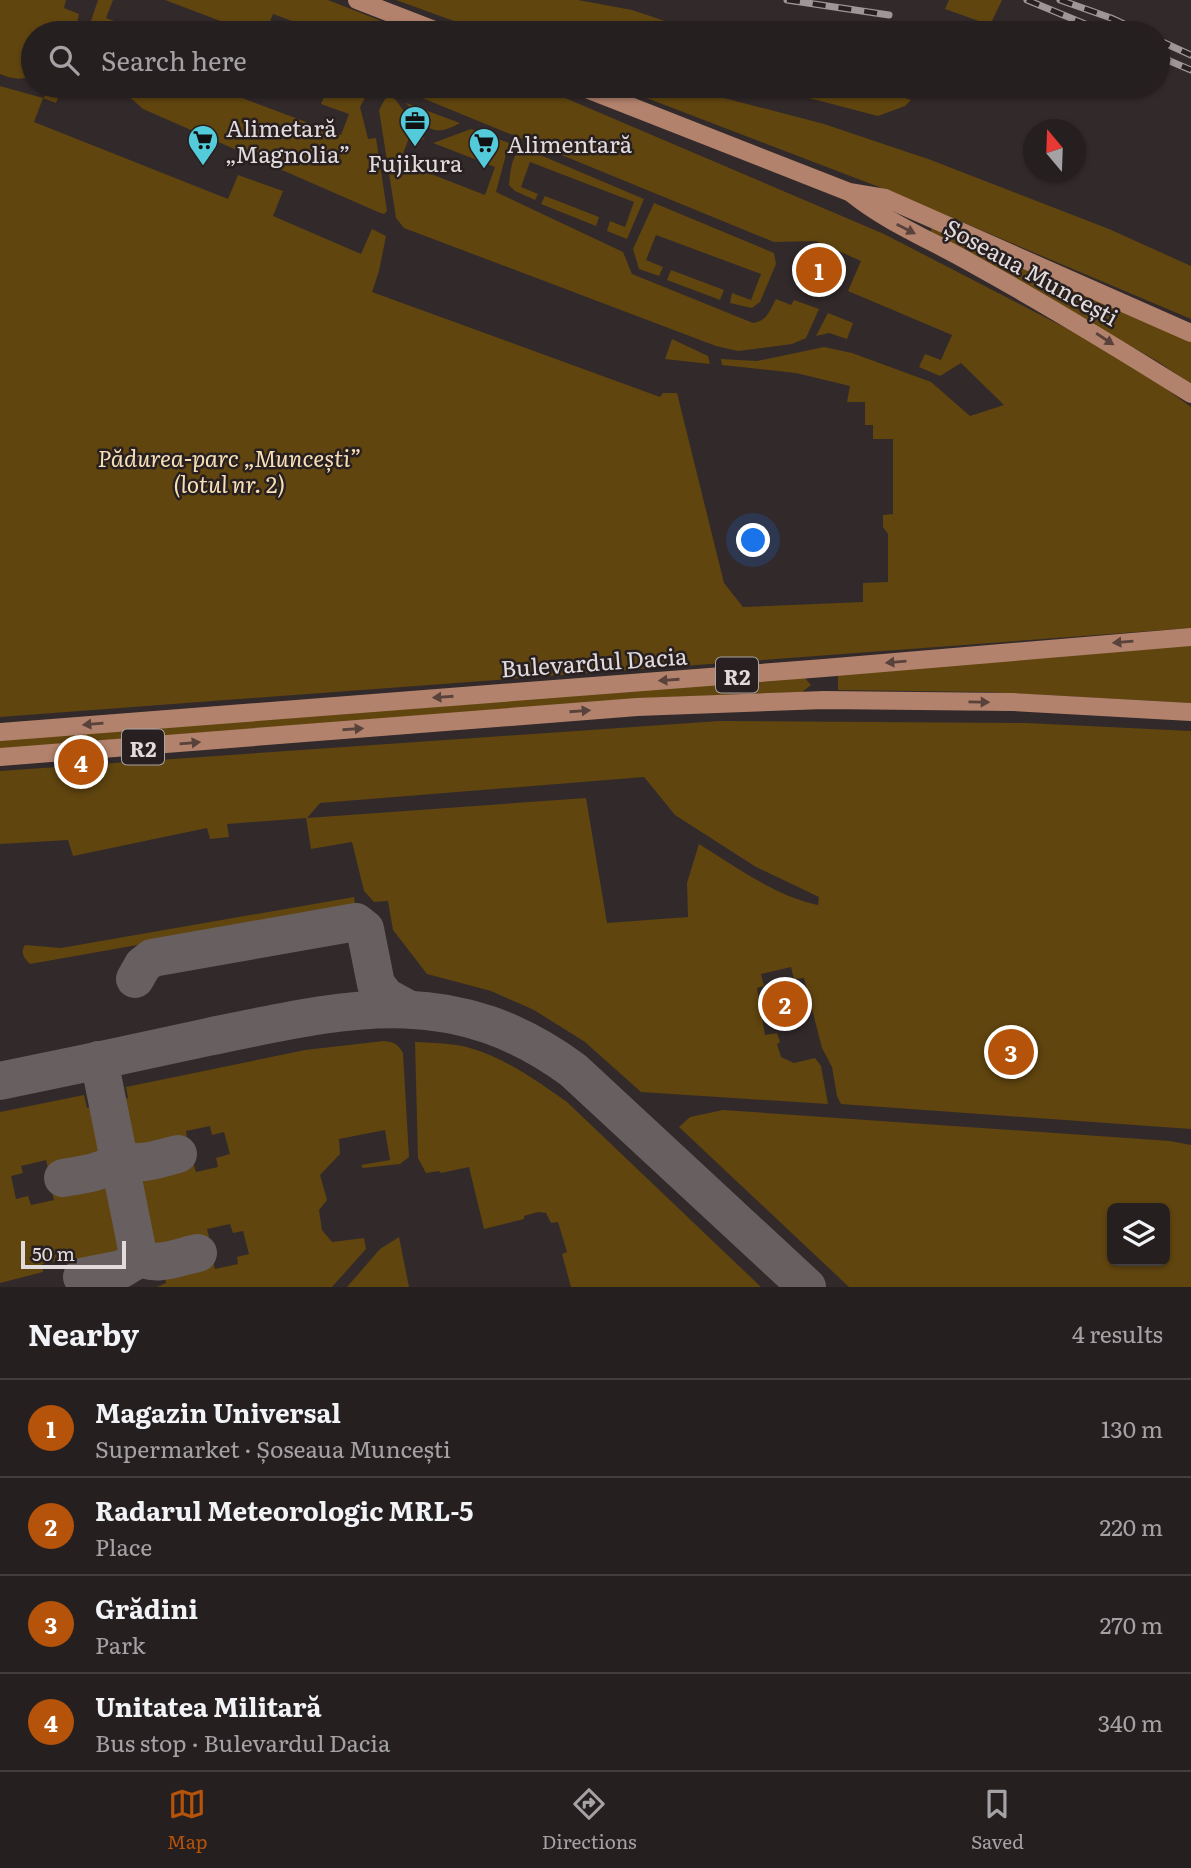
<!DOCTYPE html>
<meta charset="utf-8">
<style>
:root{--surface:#261f20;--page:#322c2d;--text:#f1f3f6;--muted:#a4a2a5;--line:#423d3e;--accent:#b45309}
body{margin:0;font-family:Literata,serif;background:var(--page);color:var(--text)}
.controls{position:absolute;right:21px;bottom:21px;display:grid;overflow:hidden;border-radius:10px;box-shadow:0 2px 5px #0004}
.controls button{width:63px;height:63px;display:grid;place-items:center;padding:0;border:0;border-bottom:2px solid var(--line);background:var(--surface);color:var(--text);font:35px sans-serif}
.compass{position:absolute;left:1023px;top:119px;width:63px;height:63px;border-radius:50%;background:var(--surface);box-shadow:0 2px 5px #0004;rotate:341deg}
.scale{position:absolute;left:21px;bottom:18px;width:105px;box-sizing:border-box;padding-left:7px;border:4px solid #e2dbdc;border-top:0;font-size:19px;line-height:24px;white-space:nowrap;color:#e2dbdc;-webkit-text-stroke:5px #281f20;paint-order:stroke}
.you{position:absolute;left:754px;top:541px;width:24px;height:24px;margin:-18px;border:5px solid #fff;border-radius:50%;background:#1a73e8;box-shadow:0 0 0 10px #1a73e833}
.badge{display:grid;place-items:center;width:46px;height:46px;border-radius:50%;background:var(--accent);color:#fff;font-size:23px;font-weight:700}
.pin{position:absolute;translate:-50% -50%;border:4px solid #fff;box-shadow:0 2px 7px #0006}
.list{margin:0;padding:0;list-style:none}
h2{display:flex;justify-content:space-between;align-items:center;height:91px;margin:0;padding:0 28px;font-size:30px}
h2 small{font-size:23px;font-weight:400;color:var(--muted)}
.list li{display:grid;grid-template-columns:46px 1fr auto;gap:21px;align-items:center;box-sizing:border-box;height:98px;padding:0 28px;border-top:2px solid var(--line)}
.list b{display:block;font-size:26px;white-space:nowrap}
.list p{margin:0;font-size:23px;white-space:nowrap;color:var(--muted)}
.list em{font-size:23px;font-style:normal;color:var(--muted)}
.icon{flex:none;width:38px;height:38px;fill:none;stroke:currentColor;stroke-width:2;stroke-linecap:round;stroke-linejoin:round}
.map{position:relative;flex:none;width:1191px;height:1287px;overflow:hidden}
.search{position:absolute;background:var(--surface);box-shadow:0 2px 5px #0004;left:21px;right:21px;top:21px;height:77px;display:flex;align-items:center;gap:18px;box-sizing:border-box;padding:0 24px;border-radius:38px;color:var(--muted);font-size:26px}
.sheet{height:483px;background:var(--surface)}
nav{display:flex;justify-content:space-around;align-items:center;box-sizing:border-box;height:98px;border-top:2px solid var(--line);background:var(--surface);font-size:19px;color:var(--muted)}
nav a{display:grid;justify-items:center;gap:4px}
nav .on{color:var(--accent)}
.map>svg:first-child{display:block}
.green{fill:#60450f;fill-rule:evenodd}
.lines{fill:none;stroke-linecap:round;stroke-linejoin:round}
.taxiway{stroke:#686060;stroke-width:38}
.major{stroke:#b3826c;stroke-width:18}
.rail-casing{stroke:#9e9697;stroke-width:7}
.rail{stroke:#281f20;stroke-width:4.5;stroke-dasharray:13;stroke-linecap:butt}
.oneway{fill:#59423b}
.labels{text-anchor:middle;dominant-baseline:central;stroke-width:5;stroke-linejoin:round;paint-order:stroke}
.shield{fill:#281f20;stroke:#aaa3a4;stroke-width:2}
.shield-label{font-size:21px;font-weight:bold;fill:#e2dbdc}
.poi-label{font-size:23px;fill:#e2dbdc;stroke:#281f20;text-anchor:start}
.street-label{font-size:23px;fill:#e2dbdc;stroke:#281f20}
.park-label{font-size:23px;font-style:italic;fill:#f7dfb5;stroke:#281f20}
</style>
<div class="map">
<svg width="1191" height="1287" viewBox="0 0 1191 1287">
<rect width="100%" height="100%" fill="#32292a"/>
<g class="green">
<path d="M0,0H66L64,8L79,14L75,33H33V75C20,81 13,79 0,74Z"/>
<path d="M98,0H113L106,18L148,33H87Z"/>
<path d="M165,0H328L384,22L390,27L392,33H324L273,14L265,33H252Z"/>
<path d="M396,0H578L632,10L701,33H487Z"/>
<path d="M949,0H1002L990,25L945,9Z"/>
<path d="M0,86L43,98L53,89L62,87L56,103L43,98L34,122L228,199L238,175L283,191L273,216L361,254L372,229L386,236L379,271L372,292L660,397L663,393H677L724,583L743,607L863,602V583L888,582V534L883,527V515L893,514V439H873V425H865V402H847L850,386L796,373L722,365L721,359L757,361L824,347L852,353L931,382L970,416L1004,405L961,363L940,376L919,367L925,354L941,360L952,335L848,291L861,261L816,241L774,242L393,86H537L884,234L1095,343L1154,380L1191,407V628L0,717Z"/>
<path d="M117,86H241L237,96L341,135L349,114L321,104L328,86H357L365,89L366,96L360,107L368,139L376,138L387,211L384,214L378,212L143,109Z"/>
<path d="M628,86H678L824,124L931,160L1109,229L1191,266V319L879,187L623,89Z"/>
<path d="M763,86H856L891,98L893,94L911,100L905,106L878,116Z"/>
<path d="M389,97L395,99L425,140L410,135L400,162L485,195L495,167L433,143L471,129L509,143L496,192L623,252L632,274L753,323C767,321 770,310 776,299L791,305L794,300L819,309L806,338L792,344L738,351L716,346L404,228L396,218L379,110L385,99Z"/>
<path d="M406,103L460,123C431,140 424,125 406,103Z"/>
<path d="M520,149H526L644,199L627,239L607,231L610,221L625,227L634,202L530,162L521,187L538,194L535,200L515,191L509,185C510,173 511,158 520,149Z"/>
<path d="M545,196L599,217L596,226L541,204Z"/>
<path d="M654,203L774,253L776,264L760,302L752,308L730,303L732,293L751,300L761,274L656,235L646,260L663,267L659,276L639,269L633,249Z"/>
<path d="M932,228L1078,290L1191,341V384L1157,361L930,232Z"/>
<path d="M671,270L724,290L720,300L667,280Z"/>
<path d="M828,313L853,323L847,339L829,333L816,336Z"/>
<path d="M672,339L708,356L710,364L665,359Z"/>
<path d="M1191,645V703L987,692L838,690V674Z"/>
<path d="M804,677L811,685L802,692L648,698L0,749V738Z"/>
<path d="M719,721L1026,723L1191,731V1129L841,1104L837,1096L832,1067L822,1048L804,978L794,979L791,967L761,974L764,986L757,988L765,1035L777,1033L780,1042L777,1044L781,1057L794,1063L815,1058L821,1066L828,1104L641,1092L585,1042L534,1010L491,991L427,974L393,930L388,901L374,902L364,891L352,842L311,849L306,818L227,824L229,837L210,839L207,828L73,856L68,840L0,844V771ZM644,777L675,815L756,867L819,897L818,905C775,896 736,867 699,844L687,883L688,917L607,923L586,798L307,818L320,803Z"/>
<path d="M354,897L355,904L353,907L30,964C24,958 20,953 25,945L61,948Z"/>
<path d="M384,1041C394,1042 398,1044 403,1053L409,1157L400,1164L363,1168L361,1165L390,1160L385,1130L339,1139L340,1154L320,1175L327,1200L319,1210L322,1230L332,1242L364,1238L366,1249L332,1287H157L166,1283L163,1268L200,1260L201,1265L213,1262L215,1269L238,1264L237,1257L249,1254L243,1231L233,1233L230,1224L207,1229L209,1237L196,1240V1244L159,1253L158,1249L150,1251L147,1237L144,1238L132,1188L137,1187L134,1175L142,1173V1169L179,1160L181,1166L193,1163L196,1172L218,1167L216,1158L230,1154L224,1132L212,1135L210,1126L186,1131L187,1139L177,1141V1145L139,1154L138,1149L129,1151L127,1140H124L118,1114L122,1113L119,1101L128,1098L126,1087L305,1050Z"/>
<path d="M415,1042C433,1043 452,1043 470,1048C505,1058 537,1081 567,1102L761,1287H571L562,1254L567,1252L558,1222L551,1223L546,1213L538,1212L524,1216V1219L484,1229L469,1167L441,1173L439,1171L426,1173L418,1158Z"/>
<path d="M84,1095L87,1108L95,1106L98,1118L102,1117L108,1143L103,1145L106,1156L98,1158V1162L61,1171L59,1166L48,1168L46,1160L21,1166L23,1173L11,1176L16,1199L28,1196L31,1205L54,1200L52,1193L65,1190L64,1186L101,1177L103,1182L111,1180L113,1192L116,1191L128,1241L123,1243L126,1255L118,1257L119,1260L81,1269L79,1264L68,1267L65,1259L42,1264L43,1272L0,1283V1112Z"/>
<path d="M723,1110L1170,1141L1191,1145V1287H849L679,1127L690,1117ZM1165,1208V1261H1112V1208Z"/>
<path d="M399,1237L409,1287H347L380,1249Z"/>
</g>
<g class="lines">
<g class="taxiway">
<path d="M135,979L143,965L152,958L356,922L365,929L376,984L386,997L408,1009"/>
<path d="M99,1060L138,1254C151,1270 181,1256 198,1253"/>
<path d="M0,1081C69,1067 139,1052 208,1037C344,1009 451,980 573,1070L807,1287"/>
<path d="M118,1155C133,1170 160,1158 178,1154"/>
<path d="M63,1178C81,1174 113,1174 118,1153"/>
<path d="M82,1277L122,1269L138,1259V1254"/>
</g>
<g class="major">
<path d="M357,0L442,33"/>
<path d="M579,86L849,192L885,198L1191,333"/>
<path d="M852,194C888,223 931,240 971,263C1047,305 1118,348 1191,394"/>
<path d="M0,732L824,668L1191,637"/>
<path d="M0,757L637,707L824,700L1013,702L1191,712"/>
</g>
<g class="rail-casing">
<g id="rail">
<path d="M787,0L889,15"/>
<path d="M1027,0L1107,33"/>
<path d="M1060,0L1111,18L1143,33"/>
<path d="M1158,40L1191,55"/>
<path d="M1158,56L1191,70"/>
</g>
</g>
<use href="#rail" class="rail"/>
</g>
<defs><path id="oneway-solid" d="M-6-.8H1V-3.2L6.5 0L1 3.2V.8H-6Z" transform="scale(1.75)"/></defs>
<g class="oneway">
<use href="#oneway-solid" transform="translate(906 229) rotate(27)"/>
<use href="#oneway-solid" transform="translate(1105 339) rotate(33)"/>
<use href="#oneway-solid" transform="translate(1123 642) rotate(175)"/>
<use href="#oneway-solid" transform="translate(896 662) rotate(175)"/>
<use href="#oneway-solid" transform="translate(669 680) rotate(176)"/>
<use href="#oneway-solid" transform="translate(443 697) rotate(176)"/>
<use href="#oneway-solid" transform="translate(979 702) rotate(1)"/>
<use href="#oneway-solid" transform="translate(580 711) rotate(-4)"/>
<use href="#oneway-solid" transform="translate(93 724) rotate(175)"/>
<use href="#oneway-solid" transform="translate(353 729) rotate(-4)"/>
<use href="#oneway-solid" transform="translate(190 743) rotate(-5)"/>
</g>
<defs>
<g id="office-pin" transform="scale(1.575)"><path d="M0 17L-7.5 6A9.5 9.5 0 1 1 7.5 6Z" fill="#53cbdb" stroke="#281f20"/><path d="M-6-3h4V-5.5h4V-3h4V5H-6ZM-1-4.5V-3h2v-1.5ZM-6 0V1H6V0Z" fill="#111"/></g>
<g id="supermarket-pin" transform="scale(1.575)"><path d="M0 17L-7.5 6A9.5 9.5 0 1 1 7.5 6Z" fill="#53cbdb" stroke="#281f20"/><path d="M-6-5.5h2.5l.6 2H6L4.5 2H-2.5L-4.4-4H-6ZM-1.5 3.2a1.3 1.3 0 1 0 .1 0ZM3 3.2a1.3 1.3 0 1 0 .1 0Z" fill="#111"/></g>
</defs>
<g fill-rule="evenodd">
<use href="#office-pin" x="415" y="121"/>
<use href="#supermarket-pin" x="203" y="140"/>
<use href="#supermarket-pin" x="484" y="143"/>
</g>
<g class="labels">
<g class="shield">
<rect x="716" y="657.5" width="42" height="35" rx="5"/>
<rect x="122" y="729.5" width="42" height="35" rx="5"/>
</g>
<g class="shield-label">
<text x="737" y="675">R2</text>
<text x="143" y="747">R2</text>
</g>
<g class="poi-label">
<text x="226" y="127">Alimetară<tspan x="226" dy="26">„Magnolia”</tspan></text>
<text x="507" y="143">Alimentară</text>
<text x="415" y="162" text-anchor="middle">Fujikura</text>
</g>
<g class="street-label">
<text transform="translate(1032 271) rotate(29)">Șoseaua Muncești</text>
<text transform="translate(594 661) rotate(-4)">Bulevardul Dacia</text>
</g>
<g class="park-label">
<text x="229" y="457">Pădurea-parc „Muncești”<tspan x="229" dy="26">(lotul nr. 2)</tspan></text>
</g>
</g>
</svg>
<div class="controls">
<button><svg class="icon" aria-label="layers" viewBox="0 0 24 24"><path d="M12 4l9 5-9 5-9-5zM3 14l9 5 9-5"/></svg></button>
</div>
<svg class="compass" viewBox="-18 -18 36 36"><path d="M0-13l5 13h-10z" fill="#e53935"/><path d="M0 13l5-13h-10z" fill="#a4a2a5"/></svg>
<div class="scale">50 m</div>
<div class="you"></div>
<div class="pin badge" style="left:819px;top:270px">1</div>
<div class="pin badge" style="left:785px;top:1004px">2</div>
<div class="pin badge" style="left:1011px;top:1052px">3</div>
<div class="pin badge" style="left:81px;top:762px">4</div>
<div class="search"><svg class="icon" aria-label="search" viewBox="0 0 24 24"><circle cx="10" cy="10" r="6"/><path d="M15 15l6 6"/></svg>Search here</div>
</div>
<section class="sheet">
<h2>Nearby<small>4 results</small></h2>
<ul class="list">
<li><span class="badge">1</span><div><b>Magazin Universal</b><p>Supermarket · Șoseaua Muncești</p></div><em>130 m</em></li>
<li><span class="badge">2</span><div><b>Radarul Meteorologic MRL-5</b><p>Place</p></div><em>220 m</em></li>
<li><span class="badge">3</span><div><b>Grădini</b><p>Park</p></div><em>270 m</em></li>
<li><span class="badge">4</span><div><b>Unitatea Militară</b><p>Bus stop · Bulevardul Dacia</p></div><em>340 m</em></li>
</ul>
</section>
<nav>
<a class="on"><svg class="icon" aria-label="map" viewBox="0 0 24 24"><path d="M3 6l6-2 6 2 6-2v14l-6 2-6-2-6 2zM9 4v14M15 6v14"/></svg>Map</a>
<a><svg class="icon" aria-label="directions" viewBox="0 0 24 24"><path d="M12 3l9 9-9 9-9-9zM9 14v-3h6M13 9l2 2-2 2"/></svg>Directions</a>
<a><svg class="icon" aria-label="saved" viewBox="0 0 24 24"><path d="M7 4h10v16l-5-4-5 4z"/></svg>Saved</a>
</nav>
